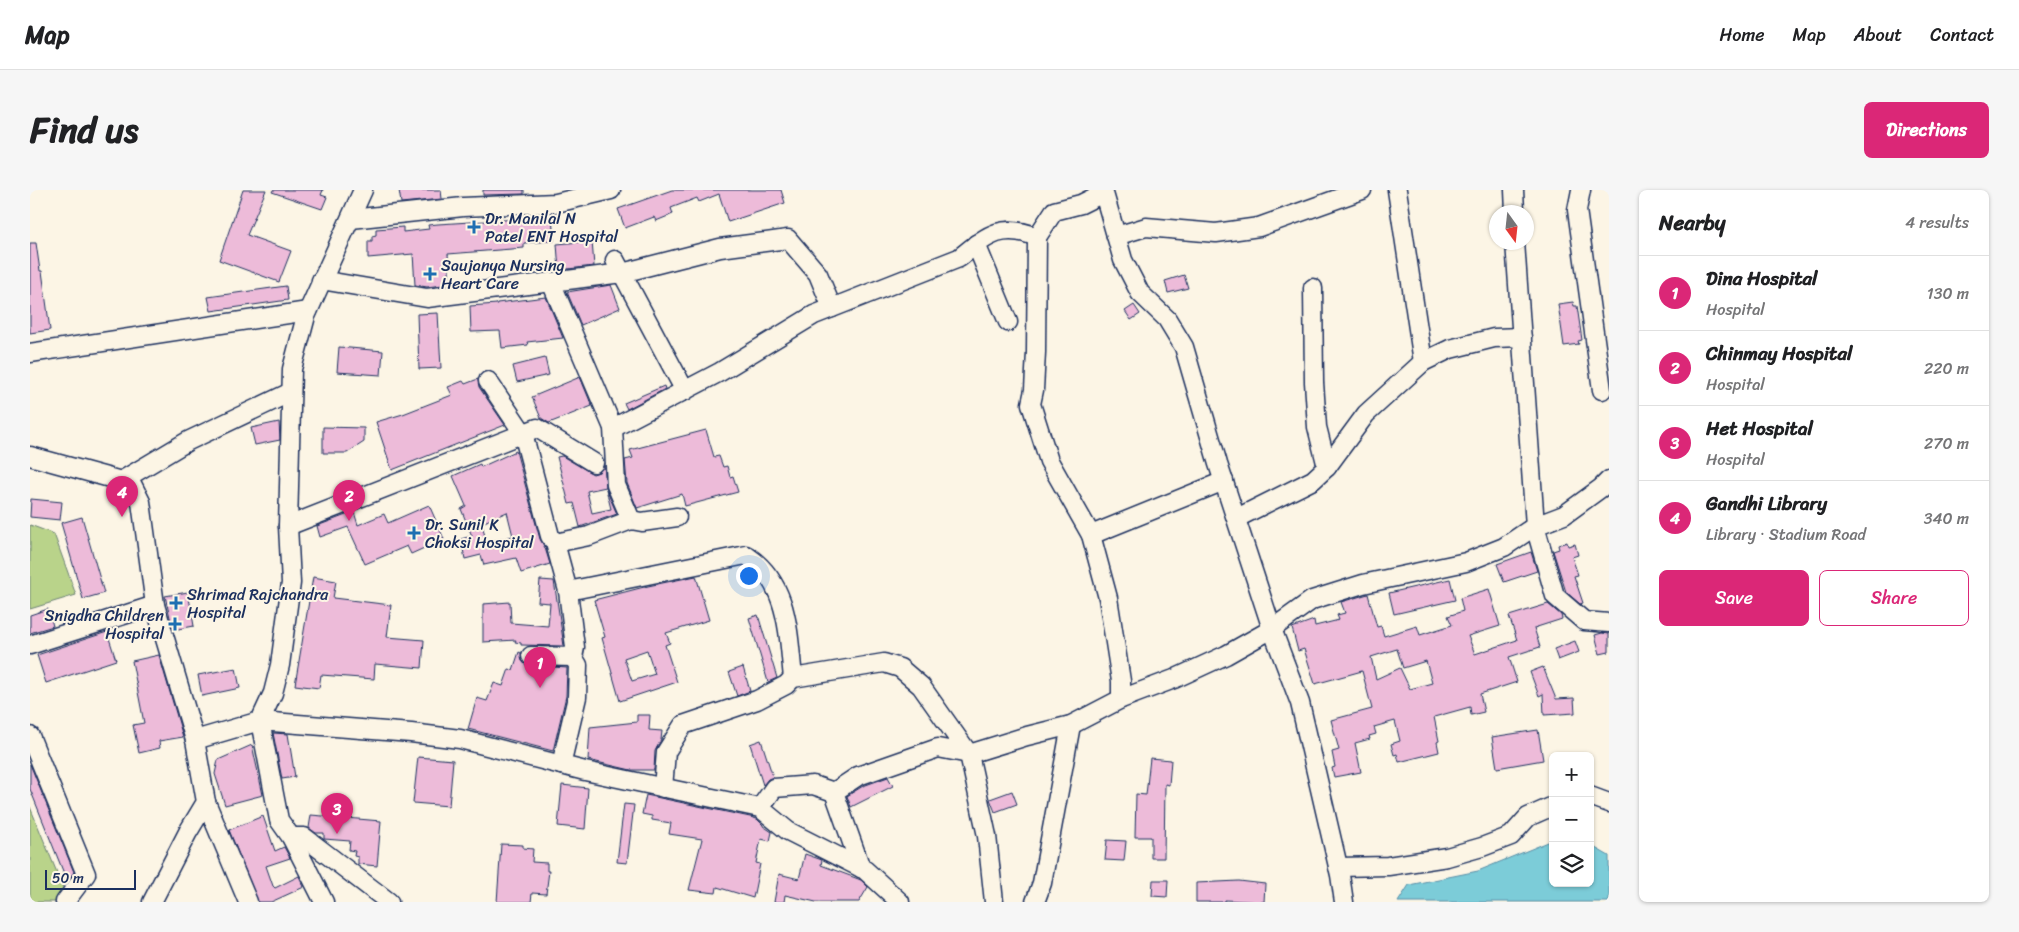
<!DOCTYPE html>
<meta charset="utf-8">
<style>
:root{--surface:#fff;--page:#f6f6f6;--text:#202124;--muted:#757577;--line:#e0e0e0;--accent:#db2777}
body{margin:0;font-family:Sriracha,sans-serif;background:var(--page);color:var(--text)}
.controls{position:absolute;right:15px;bottom:15px;display:grid;overflow:hidden;border-radius:8px;box-shadow:0 1px 4px #0004}
.controls button{width:45px;height:45px;display:grid;place-items:center;padding:0;border:0;border-bottom:1px solid var(--line);background:var(--surface);color:var(--text);font:25px sans-serif}
.compass{position:absolute;left:1459px;top:15px;width:45px;height:45px;border-radius:50%;background:var(--surface);box-shadow:0 1px 4px #0004;rotate:165deg}
.scale{position:absolute;left:15px;bottom:12px;width:91px;box-sizing:border-box;padding-left:5px;border:2px solid #1b2f5e;border-top:0;font-size:14px;line-height:18px;white-space:nowrap;color:#1b2f5e;-webkit-text-stroke:4px #fcf5e5;paint-order:stroke}
.you{position:absolute;left:718px;top:385px;width:18px;height:18px;margin:-12px;border:4px solid #fff;border-radius:50%;background:#1a73e8;box-shadow:0 0 0 8px #1a73e833}
.badge{display:grid;place-items:center;width:32px;height:32px;border-radius:50%;background:var(--accent);color:#fff;font-size:16px;font-weight:700}
.pin{position:absolute;translate:-50% -41px;filter:drop-shadow(0 1px 2px #0008)}
.pin::after{content:'';position:absolute;top:26px;width:18px;height:15px;background:inherit;clip-path:polygon(0 0,100% 0,50% 100%)}
.list{margin:0;padding:0;list-style:none}
h2{display:flex;justify-content:space-between;align-items:center;height:65px;margin:0;padding:0 20px;font-size:21px}
h2 small{font-size:16px;font-weight:400;color:var(--muted)}
.list li{display:grid;grid-template-columns:32px 1fr auto;gap:15px;align-items:center;box-sizing:border-box;height:75px;padding:0 20px;border-top:1px solid var(--line)}
.list b{display:block;font-size:19px;white-space:nowrap}
.list p{margin:0;font-size:16px;white-space:nowrap;color:var(--muted)}
.list em{font-size:16px;font-style:normal;color:var(--muted)}
.actions{display:flex;gap:10px;padding:15px 20px}
.actions a{flex:1;padding:11px 0;border:1px solid var(--accent);border-radius:8px;text-align:center;font-size:18px;color:var(--accent)}
.actions .main{background:var(--accent);color:#fff}
.icon{flex:none;width:28px;height:28px;fill:none;stroke:currentColor;stroke-width:2;stroke-linecap:round;stroke-linejoin:round}
.map{position:relative;flex:none;width:1579px;height:712px;overflow:hidden;border-radius:8px}
header{display:flex;align-items:center;gap:30px;box-sizing:border-box;height:70px;padding:0 25px;background:var(--surface);border-bottom:1px solid var(--line)}
header strong{font-size:24px}
nav{display:flex;gap:28px;margin-inline-start:auto;font-size:18px}
.intro{display:flex;align-items:center;justify-content:space-between;box-sizing:border-box;height:120px;padding:0 30px}
h1{margin:0;font-size:35px}
.button{padding:12px 22px;border-radius:8px;background:var(--accent);color:#fff;font-size:18px;font-weight:700}
main{display:flex;gap:30px;padding:0 30px}
aside{flex:1;background:var(--surface);border-radius:8px;box-shadow:0 1px 4px #0004}
.map>svg:first-child{display:block}
.green{fill:#b9d38a;stroke:#6a8174}
.water{fill:#7cccd8;stroke:#558da7}
.building{fill:#edbbd9;stroke:#1b2f5e;fill-rule:evenodd}
.lines{fill:none;stroke-linecap:round;stroke-linejoin:round}
.minor-casing{stroke:#1b2f5e;stroke-width:21}
.minor{stroke:#fcf5e5;stroke-width:18}
.poi-dot{fill:#1f6fb2;stroke:#fcf5e5;stroke-width:2}
.labels{text-anchor:middle;dominant-baseline:central;stroke-width:4;stroke-linejoin:round;paint-order:stroke}
.poi-label{font-size:16px;fill:#1b2f5e;stroke:#fcf5e5;text-anchor:start}
</style>
<header>
<strong>Map</strong>
<nav><a>Home</a><a>Map</a><a>About</a><a>Contact</a></nav>
</header>
<div class="intro"><h1>Find us</h1><a class="button">Directions</a></div>
<main>
<div class="map">
<svg width="1579" height="712" viewBox="0 0 1579 712">
<rect width="100%" height="100%" fill="#fcf5e5"/>
<filter id="ink" filterUnits="userSpaceOnUse"><feTurbulence type="fractalNoise" baseFrequency=".02" numOctaves="2"/><feDisplacementMap in="SourceGraphic" scale="10" xChannelSelector="R" yChannelSelector="G"/><feConvolveMatrix kernelMatrix="1 2 1 2 8 2 1 2 1" color-interpolation-filters="sRGB"/></filter>
<g filter="url(#ink)">
<g class="green">
<path d="M0,335L24,344L46,405L0,419Z"/>
<path d="M0,617L35,702L28,712H0Z"/>
</g>
<path class="water" d="M1523,650V693H1560V655L1579,666V712H1368L1379,695L1448,681Z"/>
<g class="building">
<path d="M213,0H236L217,45L261,61L249,92L189,70Z"/>
<path d="M243,0H293L291,5L297,7L292,19L242,2Z"/>
<path d="M369,0H411L412,9L371,13Z"/>
<path d="M453,0H494V4L453,5Z"/>
<path d="M642,0H751L755,13L698,32L689,4L669,12L667,8L641,18L643,24L626,31L624,27L595,38L588,19Z"/>
<path d="M522,27L524,51L494,53V58L418,64L420,94L397,97L385,95L383,64L338,68V51H342V46L346,45V39L373,37V42L399,39L398,35L408,34Z"/>
<path d="M562,51L564,76L529,80L527,54Z"/>
<path d="M0,53H6L10,81H12L20,140L0,143Z"/>
<path d="M1154,85L1158,98L1138,103L1135,91Z"/>
<path d="M581,95L590,118L551,135L537,102Z"/>
<path d="M256,96L258,110L181,121L178,107Z"/>
<path d="M516,107L533,148L497,152L498,155L472,158L470,141L441,142L440,116L467,114V113Z"/>
<path d="M1543,112L1544,116H1547L1552,150L1548,151L1549,154L1534,156L1528,114Z"/>
<path d="M1104,115L1110,124L1101,130L1095,121Z"/>
<path d="M408,123L411,178L389,179L387,124Z"/>
<path d="M309,157L353,161L351,185L307,182Z"/>
<path d="M515,168L519,185L487,192L483,176Z"/>
<path d="M550,187L562,216L519,233L511,228L502,207Z"/>
<path d="M448,189L449,197L475,235L362,280L346,232L373,224L422,205L418,197L433,191L435,194Z"/>
<path d="M634,196L635,199L597,219L594,213Z"/>
<path d="M249,232L250,250L225,255L221,238Z"/>
<path d="M293,237L334,238V252L317,263H293Z"/>
<path d="M676,240L684,267L689,266L693,277L697,276L700,287L703,286L708,302L655,316L652,304L607,318L597,293L595,270L603,268L600,260Z"/>
<path d="M486,261L510,349L515,358L520,374L491,383L486,368L454,375L451,365L435,369L431,349L442,346L431,319L436,316L423,286L450,274L451,277ZM477,322L483,346L456,352L452,333Z"/>
<path d="M532,266L563,284L569,282L574,275L576,297L557,301L562,323L581,319L576,299L587,324L550,337L544,313L539,314L527,267Z"/>
<path d="M1,309L32,312L30,330L0,327Z"/>
<path d="M399,315L414,349L381,364L377,356L335,374L318,337L290,347L287,336L324,322L328,335L354,324L358,333Z"/>
<path d="M52,327L74,403L53,409L31,333Z"/>
<path d="M1537,352L1538,356L1545,354L1548,365L1542,367L1548,385L1544,386L1553,413L1550,414L1536,402L1523,361L1529,359L1528,355Z"/>
<path d="M1501,362L1507,381L1474,392L1467,374Z"/>
<path d="M666,386L679,430L636,443L640,453L635,455L647,492L590,511L572,448L575,447L564,410L618,396ZM617,460L625,484L602,491L594,468Z"/>
<path d="M283,387L306,391L303,408L361,415L357,447L394,450L392,478L345,474L344,489L291,485L289,498L265,495Z"/>
<path d="M1420,389L1425,410L1364,424L1359,403Z"/>
<path d="M510,390L524,391L534,456L491,455V453L485,452L486,450L453,452V414L480,412L481,433L518,436L520,413L508,412Z"/>
<path d="M1459,399L1470,436L1438,446L1445,464L1487,450L1479,426L1518,414L1531,425L1532,429L1504,438L1510,457L1479,467L1487,492L1450,504L1454,522L1441,525L1440,517L1404,527L1409,551L1407,552L1409,562L1369,572L1367,564L1364,565L1361,554L1370,551L1365,531L1344,537L1346,544L1339,546L1340,549L1325,553L1331,582L1304,587L1302,578L1305,577L1302,562L1309,560L1301,530L1342,519L1332,481L1285,494L1274,459L1268,461L1262,438L1284,430L1285,436L1309,430L1307,425L1315,423L1311,412L1338,404L1347,437L1351,436L1354,446L1387,436L1390,445L1422,435L1418,426L1433,421L1430,408ZM1367,459L1373,478L1396,471L1402,493L1380,499L1370,478L1346,489L1341,467Z"/>
<path d="M158,402L164,436L143,440L135,406Z"/>
<path d="M18,419L23,436L0,443V425Z"/>
<path d="M728,425L747,488L738,492L719,428Z"/>
<path d="M77,442L86,470L16,493L7,465Z"/>
<path d="M1572,443L1579,444V462L1570,464L1565,445Z"/>
<path d="M1545,451L1549,462L1528,470L1524,459Z"/>
<path d="M489,462L491,463L492,471L496,475L537,478L536,506L523,561L438,539L447,508L457,511L464,493L473,496L479,479L483,480Z"/>
<path d="M129,465L153,547L129,551L130,558L109,563L103,535L114,533L102,471Z"/>
<path d="M713,477L720,501L707,506L699,482Z"/>
<path d="M1513,477L1526,509L1544,508L1545,523L1514,525L1513,504L1509,506L1500,482Z"/>
<path d="M206,478L210,498L172,506L168,485Z"/>
<path d="M607,525H620L619,540L632,541L631,550L625,561L624,580H601L558,570L560,537L607,532Z"/>
<path d="M1508,540L1513,570L1467,578L1462,547Z"/>
<path d="M243,543L258,544L265,587L252,589Z"/>
<path d="M731,550L743,587L738,589L733,595L720,554Z"/>
<path d="M222,555L233,605L195,615L185,584L188,570Z"/>
<path d="M388,567L423,570L419,616L383,613Z"/>
<path d="M1120,568L1141,570L1139,595L1135,594L1134,668H1121V647H1105L1106,604L1116,605Z"/>
<path d="M0,574L44,682L37,691L0,599Z"/>
<path d="M858,587L863,596L821,617L817,606L833,596Z"/>
<path d="M532,595L558,598L555,639L528,636Z"/>
<path d="M982,601L987,614L965,622L960,609Z"/>
<path d="M616,605L720,627L727,629L733,635V636L742,642L740,651L731,649L726,673L730,674L723,708L687,697L686,703L659,700L672,649L639,644L641,633L622,630V626L612,624Z"/>
<path d="M594,614L604,615L597,673L587,672Z"/>
<path d="M281,625L351,631L347,676L328,674V667L324,666L325,661L319,660L320,651L294,649V643H286L279,638Z"/>
<path d="M233,626L245,661L254,657L260,668L236,676L243,696L245,698L269,686L274,697L241,712H228L199,640Z"/>
<path d="M1077,650L1096,651L1094,671L1075,670Z"/>
<path d="M471,654L493,655V658L503,659L502,672L517,673V681H519L516,704L502,703L501,712H467Z"/>
<path d="M775,664L792,670L791,675L831,690L838,697L829,712H786L755,705L754,712H744L749,684L769,689Z"/>
<path d="M1123,690H1138L1137,707L1122,706Z"/>
<path d="M1209,691L1235,694L1234,712L1195,710V712H1166V693Z"/>
</g>
<g class="lines">
<g class="minor-casing">
<g id="minor">
<path d="M1073,0L1093,70L1110,103L1137,129L1154,157L1188,274L1242,439L1270,513L1310,685L1314,712"/>
<path d="M1367,0L1393,172"/>
<path d="M1484,0L1485,22"/>
<path d="M1551,0L1547,20L1572,200"/>
<path d="M1073,3L1051,14L1024,21L1007,47L1006,162L1004,200L1001,214L1019,271L1061,345L1078,408L1091,491V509"/>
<path d="M321,29L433,17L526,13L581,0"/>
<path d="M1086,46L1116,37L1186,43L1229,37L1332,0"/>
<path d="M1485,52L1505,336L1525,406L1554,431L1579,433"/>
<path d="M946,54L978,132"/>
<path d="M585,70L655,201"/>
<path d="M291,90L397,108L592,83L690,58L758,49L788,84L802,118"/>
<path d="M521,92L583,238L586,295L601,330"/>
<path d="M1283,98L1284,192L1287,237L1297,277"/>
<path d="M0,163L278,121"/>
<path d="M458,191L493,243L520,346L525,353L538,401L545,457L543,467L548,475L547,507L531,575"/>
<path d="M583,238L690,182L784,125L929,68C957,46 971,32 1007,47"/>
<path d="M0,266L102,294L111,312L125,415L165,550"/>
<path d="M91,291L158,251L261,202"/>
<path d="M1207,328L1283,290L1297,277L1336,224L1393,172L1420,159L1464,148L1492,147"/>
<path d="M258,336L507,238L564,273"/>
<path d="M1061,345L1194,291"/>
<path d="M525,353L559,346L601,330L612,332L647,327"/>
<path d="M538,401L716,365C759,393 758,442 763,488"/>
<path d="M0,455L125,415"/>
<path d="M501,466L543,467"/>
<path d="M0,546L56,684L35,712"/>
<path d="M633,598L636,562L653,535L727,510L756,495L763,488L854,473L870,478L891,496L939,564L957,646L964,712"/>
<path d="M1560,606L1579,613"/>
<path d="M176,612L218,712"/>
<path d="M730,618L744,598L783,595L804,602"/>
<path d="M261,647H274L359,712"/>
<path d="M1308,677L1358,676L1417,667L1452,657L1481,646L1498,627L1523,616"/>
<path d="M831,678L804,602L828,586L908,558L939,564L997,546L1041,535L1091,509L1144,489L1196,465L1242,439L1282,410L1333,394L1436,372L1474,357L1505,336L1534,325L1571,298L1579,290"/>
<path d="M122,712L158,642L176,612L165,550L230,531L381,543L430,549L555,581L730,618L758,641L835,680L870,712"/>
<path d="M294,712L261,647L249,630L230,531L243,503L250,475L261,393L258,336L262,179L276,126L333,0"/>
<path d="M1005,712L1012,693L1041,535"/>
</g>
</g>
<use href="#minor" class="minor"/>
</g>
</g>
<g class="poi-dot">
<path d="M441.5 29.5h5v5h5v5h-5v5h-5v-5h-5v-5h5z"/>
<path d="M397.5 76.5h5v5h5v5h-5v5h-5v-5h-5v-5h5z"/>
<path d="M381.5 335.5h5v5h5v5h-5v5h-5v-5h-5v-5h5z"/>
<path d="M143.5 405.5h5v5h5v5h-5v5h-5v-5h-5v-5h5z"/>
<path d="M142.5 426.5h5v5h5v5h-5v5h-5v-5h-5v-5h5z"/>
</g>
<g class="labels">
<g class="poi-label">
<text x="455" y="28">Dr. Manilal N<tspan x="455" dy="18">Patel ENT Hospital</tspan></text>
<text x="411" y="75">Saujanya Nursing<tspan x="411" dy="18">Heart Care</tspan></text>
<text x="395" y="334">Dr. Sunil K<tspan x="395" dy="18">Choksi Hospital</tspan></text>
<text x="157" y="404">Shrimad Rajchandra<tspan x="157" dy="18">Hospital</tspan></text>
<text x="134" y="425" text-anchor="end">Snigdha Children<tspan x="134" dy="18">Hospital</tspan></text>
</g>
</g>
</svg>
<div class="controls">
<button>+</button>
<button>−</button>
<button><svg class="icon" aria-label="layers" viewBox="0 0 24 24"><path d="M12 4l9 5-9 5-9-5zM3 14l9 5 9-5"/></svg></button>
</div>
<svg class="compass" viewBox="-18 -18 36 36"><path d="M0-13l5 13h-10z" fill="#e53935"/><path d="M0 13l5-13h-10z" fill="#757577"/></svg>
<div class="scale">50 m</div>
<div class="you"></div>
<div class="pin badge" style="left:510px;top:498px">1</div>
<div class="pin badge" style="left:319px;top:331px">2</div>
<div class="pin badge" style="left:307px;top:644px">3</div>
<div class="pin badge" style="left:92px;top:327px">4</div>
</div>
<aside>
<h2>Nearby<small>4 results</small></h2>
<ul class="list">
<li><span class="badge">1</span><div><b>Dina Hospital</b><p>Hospital</p></div><em>130 m</em></li>
<li><span class="badge">2</span><div><b>Chinmay Hospital</b><p>Hospital</p></div><em>220 m</em></li>
<li><span class="badge">3</span><div><b>Het Hospital</b><p>Hospital</p></div><em>270 m</em></li>
<li><span class="badge">4</span><div><b>Gandhi Library</b><p>Library · Stadium Road</p></div><em>340 m</em></li>
</ul>
<div class="actions"><a class="main">Save</a><a>Share</a></div>
</aside>
</main>
